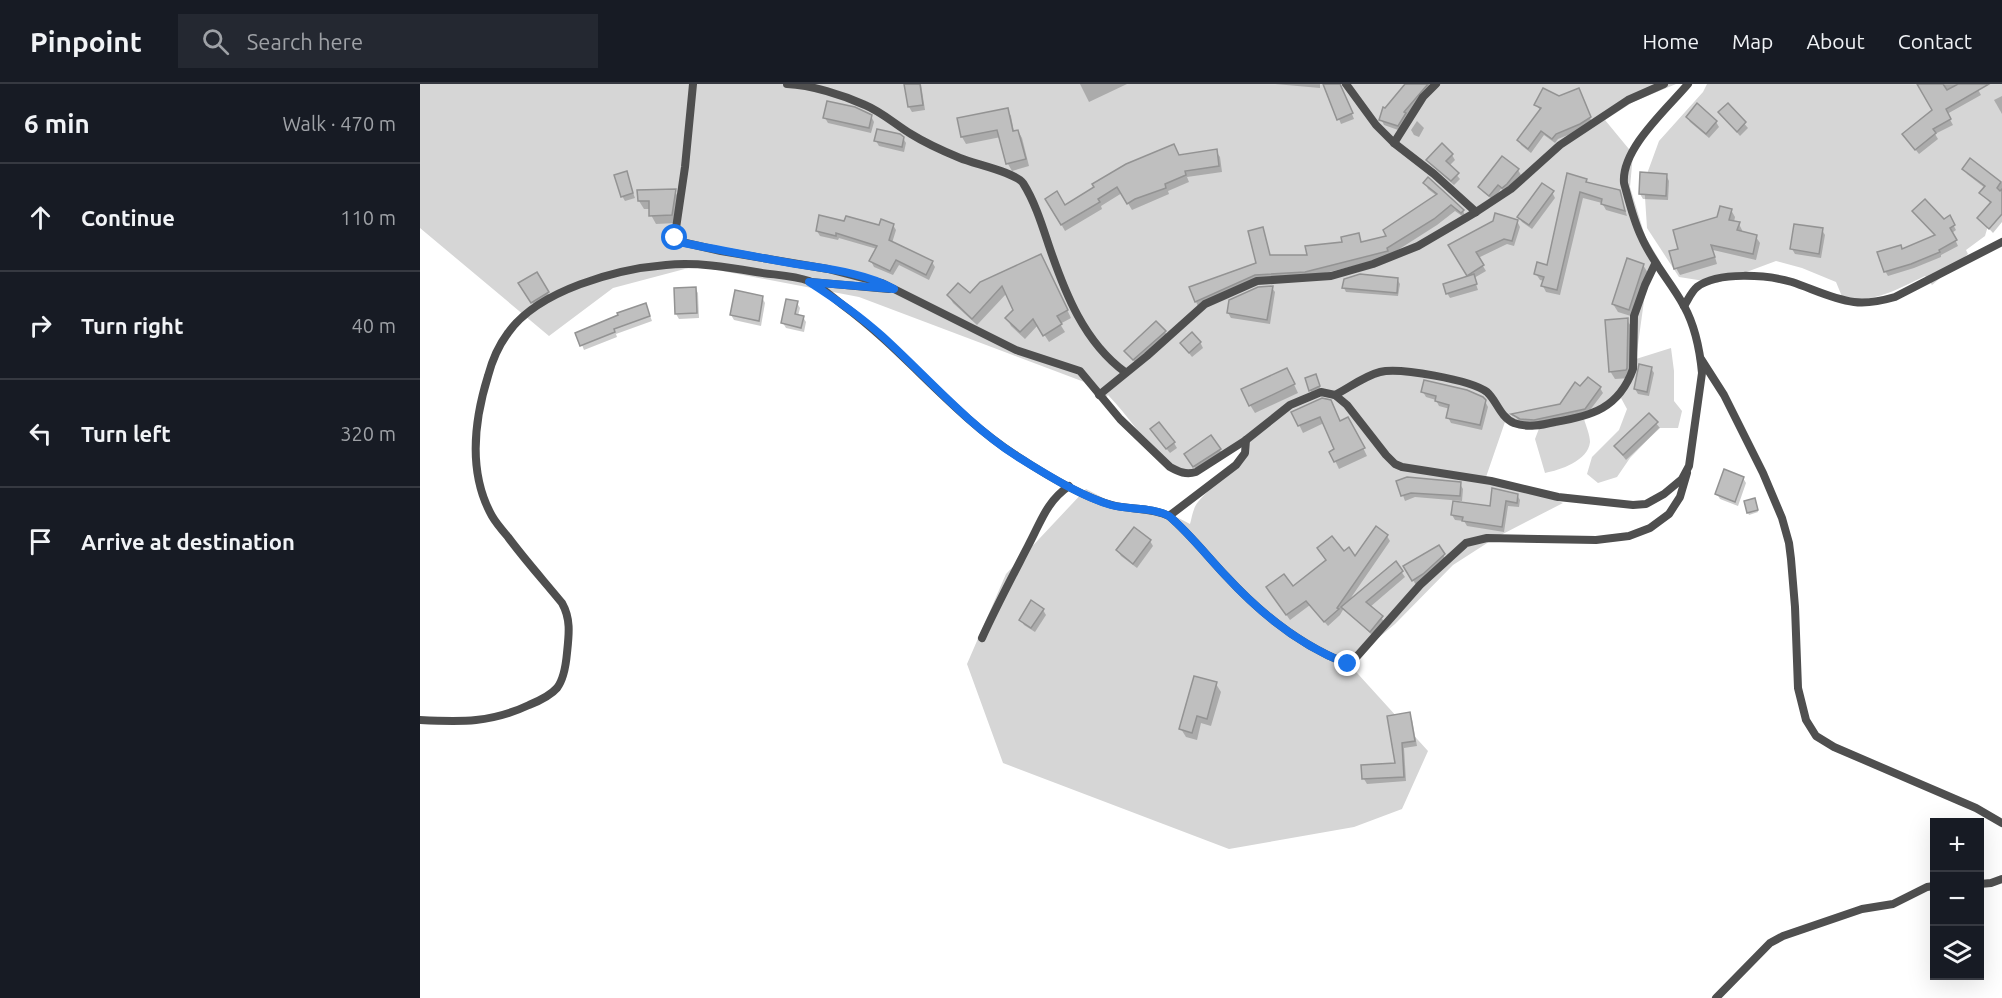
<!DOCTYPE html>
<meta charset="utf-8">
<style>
:root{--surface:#171b24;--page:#242831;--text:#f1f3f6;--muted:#9ea1a6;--line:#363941}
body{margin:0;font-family:Ubuntu,sans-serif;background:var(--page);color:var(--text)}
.controls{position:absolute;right:18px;bottom:18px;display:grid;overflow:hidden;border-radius:0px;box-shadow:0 6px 24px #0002}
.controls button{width:54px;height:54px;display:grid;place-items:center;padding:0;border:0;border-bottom:2px solid var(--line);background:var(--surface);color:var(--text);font:30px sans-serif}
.stop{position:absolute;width:18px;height:18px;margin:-14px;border:4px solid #1a73e8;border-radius:50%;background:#fff}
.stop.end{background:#1a73e8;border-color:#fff;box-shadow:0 2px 6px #0008}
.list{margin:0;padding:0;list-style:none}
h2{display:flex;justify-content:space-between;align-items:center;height:78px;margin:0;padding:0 24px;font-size:26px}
h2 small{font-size:20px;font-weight:400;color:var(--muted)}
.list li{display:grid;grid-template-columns:39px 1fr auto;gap:18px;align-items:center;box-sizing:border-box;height:108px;padding:0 24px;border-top:2px solid var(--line)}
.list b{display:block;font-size:22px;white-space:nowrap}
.list em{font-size:20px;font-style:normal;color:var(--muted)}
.icon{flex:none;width:33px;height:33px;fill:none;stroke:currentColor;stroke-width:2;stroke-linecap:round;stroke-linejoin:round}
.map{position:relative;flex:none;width:1582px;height:914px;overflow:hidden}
header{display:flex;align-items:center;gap:36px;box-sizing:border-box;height:84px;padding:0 30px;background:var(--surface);border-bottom:2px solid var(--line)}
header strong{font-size:28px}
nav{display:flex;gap:33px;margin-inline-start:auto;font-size:21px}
.search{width:420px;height:54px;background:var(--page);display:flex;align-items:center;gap:15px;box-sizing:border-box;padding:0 21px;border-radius:0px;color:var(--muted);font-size:22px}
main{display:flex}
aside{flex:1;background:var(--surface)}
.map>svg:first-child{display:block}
.green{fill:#d6d6d6}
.shadow{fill:#0003}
.building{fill:#bfbfbf;stroke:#939393;stroke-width:1.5}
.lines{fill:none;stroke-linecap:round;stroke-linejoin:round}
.lane{stroke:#4f4f4f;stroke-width:8}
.route{stroke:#1a73e8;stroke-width:8}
</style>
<header>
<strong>Pinpoint</strong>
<div class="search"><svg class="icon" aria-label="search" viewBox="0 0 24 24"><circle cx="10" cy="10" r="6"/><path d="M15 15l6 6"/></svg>Search here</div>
<nav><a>Home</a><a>Map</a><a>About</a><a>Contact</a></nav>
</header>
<main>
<aside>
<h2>6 min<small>Walk · 470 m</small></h2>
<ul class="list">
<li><svg class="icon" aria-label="ahead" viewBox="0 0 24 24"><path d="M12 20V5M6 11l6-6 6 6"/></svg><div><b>Continue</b></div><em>110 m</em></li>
<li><svg class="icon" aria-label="right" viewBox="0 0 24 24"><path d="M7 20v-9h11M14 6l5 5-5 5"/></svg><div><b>Turn right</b></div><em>40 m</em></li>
<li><svg class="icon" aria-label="left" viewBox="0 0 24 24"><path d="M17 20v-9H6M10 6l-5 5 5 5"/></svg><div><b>Turn left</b></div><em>320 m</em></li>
<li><svg class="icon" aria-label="arrive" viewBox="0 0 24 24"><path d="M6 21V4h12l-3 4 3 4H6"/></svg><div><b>Arrive at destination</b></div></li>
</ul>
</aside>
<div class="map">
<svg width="1582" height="914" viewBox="0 0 1582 914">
<rect width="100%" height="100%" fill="#fff"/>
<g class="green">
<path d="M0,0H1256L1213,18L1185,36L1213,70L1210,103L1225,152L1241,179L1226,202L1216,275L1251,264L1254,287V317L1262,327L1258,344H1239L1210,374L1197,393L1178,399L1167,390L1172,373L1199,346L1207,325L1201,314L1180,329L1164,335C1166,342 1170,351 1170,358C1168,377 1140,386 1125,389L1115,355L1120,342L1086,335L1066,393L1086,397L1143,419L1075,454L1033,481L975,540L928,579L1008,667L982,725L934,743L809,765L583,679L547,580L586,490L666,405L693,419L745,427L770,440C772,433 773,424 778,418C795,397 820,384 828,356L768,388C761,385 753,383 747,378C724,359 709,332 688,311L683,317L667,299L439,213L276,182L193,204L129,252L0,144Z"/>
<path d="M1287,0H1582V116L1572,128L1565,152L1546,166L1548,170L1512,201L1505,192C1478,205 1454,219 1423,215L1416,198L1382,184L1356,177L1297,199L1259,193L1227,144L1224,98L1239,57L1283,8Z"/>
</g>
<g class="shadow">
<path d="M486,0H501L505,26L492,28L489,23Z"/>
<path d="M660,0H707L669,18Z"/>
<path d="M855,0H900V4Z"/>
<path d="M905,0H920L934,35L921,40Z"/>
<path d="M987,0H1016L981,47L964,41L961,35Z"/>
<path d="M1498,0H1555L1561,11L1527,30L1533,41L1515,50L1518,55L1499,70L1487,55L1514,27Z"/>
<path d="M1162,11L1172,39L1163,45L1138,55L1135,59L1124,51L1111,69L1101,61L1099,56L1121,27L1116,21L1139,14Z"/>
<path d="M1582,12V30L1574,16Z"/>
<path d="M1308,21L1328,44L1320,52L1300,28Z"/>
<path d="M587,25L591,32L594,48L598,47L602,54L609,82L592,87L588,80L581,53L546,60L542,53L539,35Z"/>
<path d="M451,32L454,38L451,49L408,39L405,34Z"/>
<path d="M1267,33L1296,38L1299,43L1289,54L1270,38Z"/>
<path d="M997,37L1004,44L999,53L994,51L991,46Z"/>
<path d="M483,54L486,59L484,68L459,62L456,57Z"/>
<path d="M796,67L800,73L802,88L767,93L769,98L748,107L749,110L712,126L702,109L681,122L682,125L645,147L627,115L645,123L759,72Z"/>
<path d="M1032,71L1035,76L1029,82L1040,95L1034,101L1011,81L1008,76Z"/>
<path d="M1551,76L1580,99L1582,98V138L1573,149L1559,134L1571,120L1561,109L1565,104L1547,90L1544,85Z"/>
<path d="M1098,86L1101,91L1090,106L1086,108L1081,105L1073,116L1063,108L1060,103Z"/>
<path d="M206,89L215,114L205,117L202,112Z"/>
<path d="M1148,91L1166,97L1168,100L1199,107L1207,132L1186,126L1182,119L1163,114L1140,211L1126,208L1123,202L1124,197L1120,196L1116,190L1128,183Z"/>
<path d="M1246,91L1249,97L1248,116L1223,115L1220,110Z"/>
<path d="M1008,95L1043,127L1046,133L1045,134L1035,127L1017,141L970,171V173L889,193L839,197L779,224L776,218L771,204L838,180L842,145L851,173H888L924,159L938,150L942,159L969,153L1017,112L1008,105L1005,99Z"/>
<path d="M255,107L259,115L256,139L236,140L231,131V125H224L219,117Z"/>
<path d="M1132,108L1135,114L1112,145L1102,138L1099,133Z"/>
<path d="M1311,126L1315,133L1314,138L1319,140L1322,146V149L1336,153L1340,159L1336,176L1293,166L1297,180L1260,191L1256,184L1260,166L1298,134Z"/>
<path d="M1494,128L1523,137L1529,133L1536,146L1532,149L1538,162L1521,171V173L1494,184L1468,192L1465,187L1482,166L1516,152Z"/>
<path d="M1097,137L1100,143L1094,162L1087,160L1058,174L1066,187L1054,194L1058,206L1030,214L1027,209L1049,193L1030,162Z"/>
<path d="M425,139L460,143L473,141L476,146L472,159L512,178L515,183L509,196L479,181L473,191L454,183L451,177L457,165L419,154L418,156L400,152L397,147Z"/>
<path d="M1402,146L1405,151L1401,174L1375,170L1372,165Z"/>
<path d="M625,179L651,234L640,240L645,248L629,258L618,241L605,255L591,242L587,234L595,226L587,209L557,241L533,219L529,212L550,211Z"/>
<path d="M1223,181L1228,189L1214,233L1198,228L1193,220Z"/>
<path d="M116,190L131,214L115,223L100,200Z"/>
<path d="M977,195L980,200L978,212L926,208L924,204Z"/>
<path d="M275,204L278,209L279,234L259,235L256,230Z"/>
<path d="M852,204L855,208L850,240L811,234L808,229Z"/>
<path d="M342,213L345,219L341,242L314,236L311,231Z"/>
<path d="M377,219L380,224L378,232L383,233L386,238L384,248L366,244L363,239Z"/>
<path d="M228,226L232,237L196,250L197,253L164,266L162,261Z"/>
<path d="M1207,236L1212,244L1210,294L1195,295L1190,287Z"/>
<path d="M745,248L748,253L717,280L709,272Z"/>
<path d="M780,258L783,264L772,273L762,260Z"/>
<path d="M1231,284L1234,289L1229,312L1218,310L1215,305Z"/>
<path d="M871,294L878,309L835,329L830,321Z"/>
<path d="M897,294L900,304L891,308L890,306Z"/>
<path d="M1168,295L1180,304L1183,309L1167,330L1113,340L1100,338L1094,331L1140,321L1161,304Z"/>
<path d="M1003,308L1065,317L1068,323L1062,346L1031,339L1028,333L1030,325L1019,322L1016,316L1006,313Z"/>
<path d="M902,316L920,338L932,341L947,372L919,385L911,368L916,366L904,339L883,349L873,328Z"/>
<path d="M1229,331L1240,344L1206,376L1195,362Z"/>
<path d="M735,351L754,359L757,364L750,369Z"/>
<path d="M800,366L803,371L777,387L769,376Z"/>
<path d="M1323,394L1326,399L1318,422L1300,415L1297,410Z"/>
<path d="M978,398L1040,400L1043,405L1042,417L995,413L985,417Z"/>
<path d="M1097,411L1100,416L1099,423L1088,422L1084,448L1047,442L1044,437L1035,436L1032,431L1071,424Z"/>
<path d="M1336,417L1338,428L1329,431L1328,429Z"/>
<path d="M956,444L967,452L970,457L928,518L976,480L985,493L950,523L965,538L953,552L924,524L920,531L908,542L890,521L870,536L851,509L873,504L924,469L935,475Z"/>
<path d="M730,457L733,462L717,484L701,472L698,467Z"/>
<path d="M1019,463L1026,476L996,501L985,483Z"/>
<path d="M623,526L626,531L615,548L604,541L601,536Z"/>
<path d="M796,600L801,608L791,642L781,639L777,656L766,653L761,645Z"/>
<path d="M989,630L992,635L997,662L984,664L986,697L947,700L944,695L976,680Z"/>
</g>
<g class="building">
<path d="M484,0H500L503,21L488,23Z"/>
<path d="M903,0H920L933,29L917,36Z"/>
<path d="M985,0H1008L984,28L986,29L978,42L959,36L963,23L965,24Z"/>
<path d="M1497,0H1523L1527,6L1538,0H1569L1526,25L1531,35L1513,45L1516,49L1495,66L1482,50L1512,26Z"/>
<path d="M1123,4L1139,12L1159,4L1171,33L1160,40L1136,50L1132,55L1121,47L1108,65L1097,56L1121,24L1114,21Z"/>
<path d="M407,17L435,23L452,31L449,44L403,34Z"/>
<path d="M1277,19L1297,37L1286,50L1266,33Z"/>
<path d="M1308,19L1326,38L1317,48L1298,28Z"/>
<path d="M588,24L593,47L598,46L606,75L586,80L577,46L541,53L537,34Z"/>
<path d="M457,45L480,50L484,53L482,63L454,57Z"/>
<path d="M1022,59L1033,70L1026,77L1039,89L1031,97L1006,76Z"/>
<path d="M754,60L759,71L797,65L799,82L765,87L766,91L745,100L746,104L715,115L707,120L697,103L678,115L680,118L641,141L625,115L637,107L645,121L674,103L672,100L706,80Z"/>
<path d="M1082,72L1099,85L1087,100L1082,104L1078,101L1069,112L1058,103Z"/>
<path d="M1550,74L1581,98L1577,104L1580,107L1582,105V130L1569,145L1557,134L1571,118L1559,109L1565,102L1542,85Z"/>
<path d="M207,87L213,109L201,113L194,91Z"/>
<path d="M1220,88L1247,90L1246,112L1219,110Z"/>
<path d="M1147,89L1167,95L1166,98L1200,106L1205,127L1181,120L1182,115L1160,108L1137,206L1121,202L1124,193L1114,190L1117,178L1127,181Z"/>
<path d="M1008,93L1044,126L1041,129L1031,121L1014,135L967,164L968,167L885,188L835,191L775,218L769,203L836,179L828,147L843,143L850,171H887L885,162L922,158L921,153L939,149L941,158L966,152L963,146L1017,110L1003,99Z"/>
<path d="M1122,99L1134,107L1109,141L1097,133Z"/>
<path d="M256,105L252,131L229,132V117H218L217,106Z"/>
<path d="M1505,115L1524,135L1530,131L1535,141L1530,144L1537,156L1519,166L1520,168L1491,180L1464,188L1457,168L1481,161L1482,165L1515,151L1492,127Z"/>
<path d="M1300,122L1312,125L1309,136L1320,138L1317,146L1337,151L1333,170L1291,161L1295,173L1254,185L1249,167L1258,165L1253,146L1297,133Z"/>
<path d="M1075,129L1098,136L1092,157L1084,155L1056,168L1064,181L1047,192L1028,161L1073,137Z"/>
<path d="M399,131L424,137L426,132L459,141L461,135L474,140L469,156L513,177L506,191L476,176L470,187L449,177L457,162L416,149V152L396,147Z"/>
<path d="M1374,140L1403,144L1399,170L1370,165Z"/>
<path d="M621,170L648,226L637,232L642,240L623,252L613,235L600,248L585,234L593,226L582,202L552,235L527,211L538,199L550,209L560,198Z"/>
<path d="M1207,174L1224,180L1209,226L1192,220Z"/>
<path d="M117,188L129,208L111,219L98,199Z"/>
<path d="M940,190L978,194L977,209L922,204L924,195Z"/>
<path d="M1054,190L1057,200L1026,210L1023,200Z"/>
<path d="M853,202L847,236L807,229L809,216L838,203Z"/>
<path d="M276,203L277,229L255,230L254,204Z"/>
<path d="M315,206L343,212L339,237L310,231Z"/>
<path d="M366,215L378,217L375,230L384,232L381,244L361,239Z"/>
<path d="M226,219L230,232L194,245L195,248L160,262L155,249L198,231L197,229Z"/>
<path d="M1208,234L1207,284L1206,286L1189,288L1185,236Z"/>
<path d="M736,237L746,247L713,276L704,267Z"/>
<path d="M772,248L781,258L769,269L760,259Z"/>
<path d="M1219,280L1232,283L1227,308L1214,305Z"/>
<path d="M867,284L875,300L829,322L821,305Z"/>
<path d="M896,290L900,302L889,307L885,294Z"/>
<path d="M1168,293L1181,303L1165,325L1114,336L1100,335L1091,330L1140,320L1155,298L1160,302Z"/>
<path d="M1004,296L1047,306L1063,313L1066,316L1060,341L1026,334L1029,321L1015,317L1016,312L1001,308Z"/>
<path d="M902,314L911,316L920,337L928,333L945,364L914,378L909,368L914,365L900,333L878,342L871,328Z"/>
<path d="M1229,329L1238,338L1203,371L1194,362Z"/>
<path d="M739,338L755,358L746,365L730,345Z"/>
<path d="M791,351L801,365L773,383L764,370Z"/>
<path d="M1304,385L1324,393L1315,418L1295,410Z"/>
<path d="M987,393L1041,398L1040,412L991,409L981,412L976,397Z"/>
<path d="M1072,404L1098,410L1097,419L1086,417L1082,443L1042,437L1043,433L1031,431L1033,417L1070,422Z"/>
<path d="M1335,414L1338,426L1327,429L1324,417Z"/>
<path d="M956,442L968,451L917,524L919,525L904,538L886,517L866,531L846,503L864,490L873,502L906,476L897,464L912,452L924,467L929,463L935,472Z"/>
<path d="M714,443L731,456L713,480L696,466Z"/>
<path d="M1019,461L1025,470L1003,490L992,497L983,482Z"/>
<path d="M976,477L983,487L946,518L963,532L950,548L921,523Z"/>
<path d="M611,516L624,525L611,544L599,536Z"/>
<path d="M774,592L797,598L787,635L777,632L772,649L759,645Z"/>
<path d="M990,628L995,657L982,659L984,693L942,695L941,681L975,679L967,632Z"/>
</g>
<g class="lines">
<g class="lane">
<path d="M273,0L265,83L255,151L257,157L301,167L408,185L462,199L596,266L660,287L700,335L750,383C759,388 766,391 776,388L826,356L870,321L901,308L915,311L927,321L966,371L975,380L982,383L1071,397L1138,413L1213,421L1226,420L1244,410L1262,395L1269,382L1282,289C1280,267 1275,242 1264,222C1251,198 1232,178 1221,152C1213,135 1209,117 1204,99C1201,65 1247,25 1268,0"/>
<path d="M367,0C391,1 423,11 445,21C462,28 476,41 491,50C507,60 523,67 540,74C554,80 595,88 603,99C615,118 622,141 629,162C645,209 664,258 705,288"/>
<path d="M926,0L956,41L974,59L1014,90L1056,128"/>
<path d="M974,59L1003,13L1016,0"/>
<path d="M391,198L469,205"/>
<path d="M1264,222C1268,216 1271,208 1277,203C1298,187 1348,191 1372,198C1393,205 1412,215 1434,218C1448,220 1461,217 1475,213L1582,158"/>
<path d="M1281,275L1304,311L1343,389L1362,434L1369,459L1371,475L1375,523L1378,604L1386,636L1396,652L1414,663L1556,724L1582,739"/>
<path d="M679,311L727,272L785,220L837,197L911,192L953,180L998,162L1056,128L1091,105L1140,61L1208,16L1244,0"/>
<path d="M915,311C929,304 944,292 960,288C979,283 1051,296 1067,308C1077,317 1080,333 1094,339C1107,344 1122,341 1135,338C1172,332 1199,324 1213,285L1214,232L1225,201L1235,180"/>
<path d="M749,432L816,381L825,369L826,356"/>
<path d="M562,554C576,523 592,493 608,462C621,438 626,418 649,402"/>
<path d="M0,636C42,638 71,639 109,621C119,617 130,612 137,604C144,595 146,580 147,569C149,550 151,535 142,519C124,497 105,476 88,453C82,446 76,439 72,432C48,389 54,337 68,292C72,277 79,261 88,249C118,206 197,185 246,181C276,178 307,183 336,188C353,191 373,191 389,197C401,202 413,214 424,222C485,267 533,331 597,372C623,389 662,413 692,421C710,426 731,423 749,432C770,450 787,472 806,492C840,529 881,562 928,580L932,578L1000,501L1046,459L1067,454L1176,456L1209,452L1230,444L1249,430L1260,413L1267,389"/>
<path d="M1560,800L1571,799L1582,795"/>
<path d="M1296,914L1350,859L1363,852L1442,825L1473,820L1507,803L1514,802"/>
</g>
</g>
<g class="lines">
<path class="route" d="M255,154L259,158C298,166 337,173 376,180C408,185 446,189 474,205L389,198C414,214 440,232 462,252C507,293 547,340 598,373C626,390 660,412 691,421C710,426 732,423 749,432C770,450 787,472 806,492C840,529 881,562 928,580"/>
</g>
</svg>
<div class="controls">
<button>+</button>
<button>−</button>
<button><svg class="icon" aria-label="layers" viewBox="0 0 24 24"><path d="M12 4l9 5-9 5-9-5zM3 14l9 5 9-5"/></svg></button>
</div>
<div class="stop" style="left:255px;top:154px"></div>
<div class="stop end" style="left:928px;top:580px"></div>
</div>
</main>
